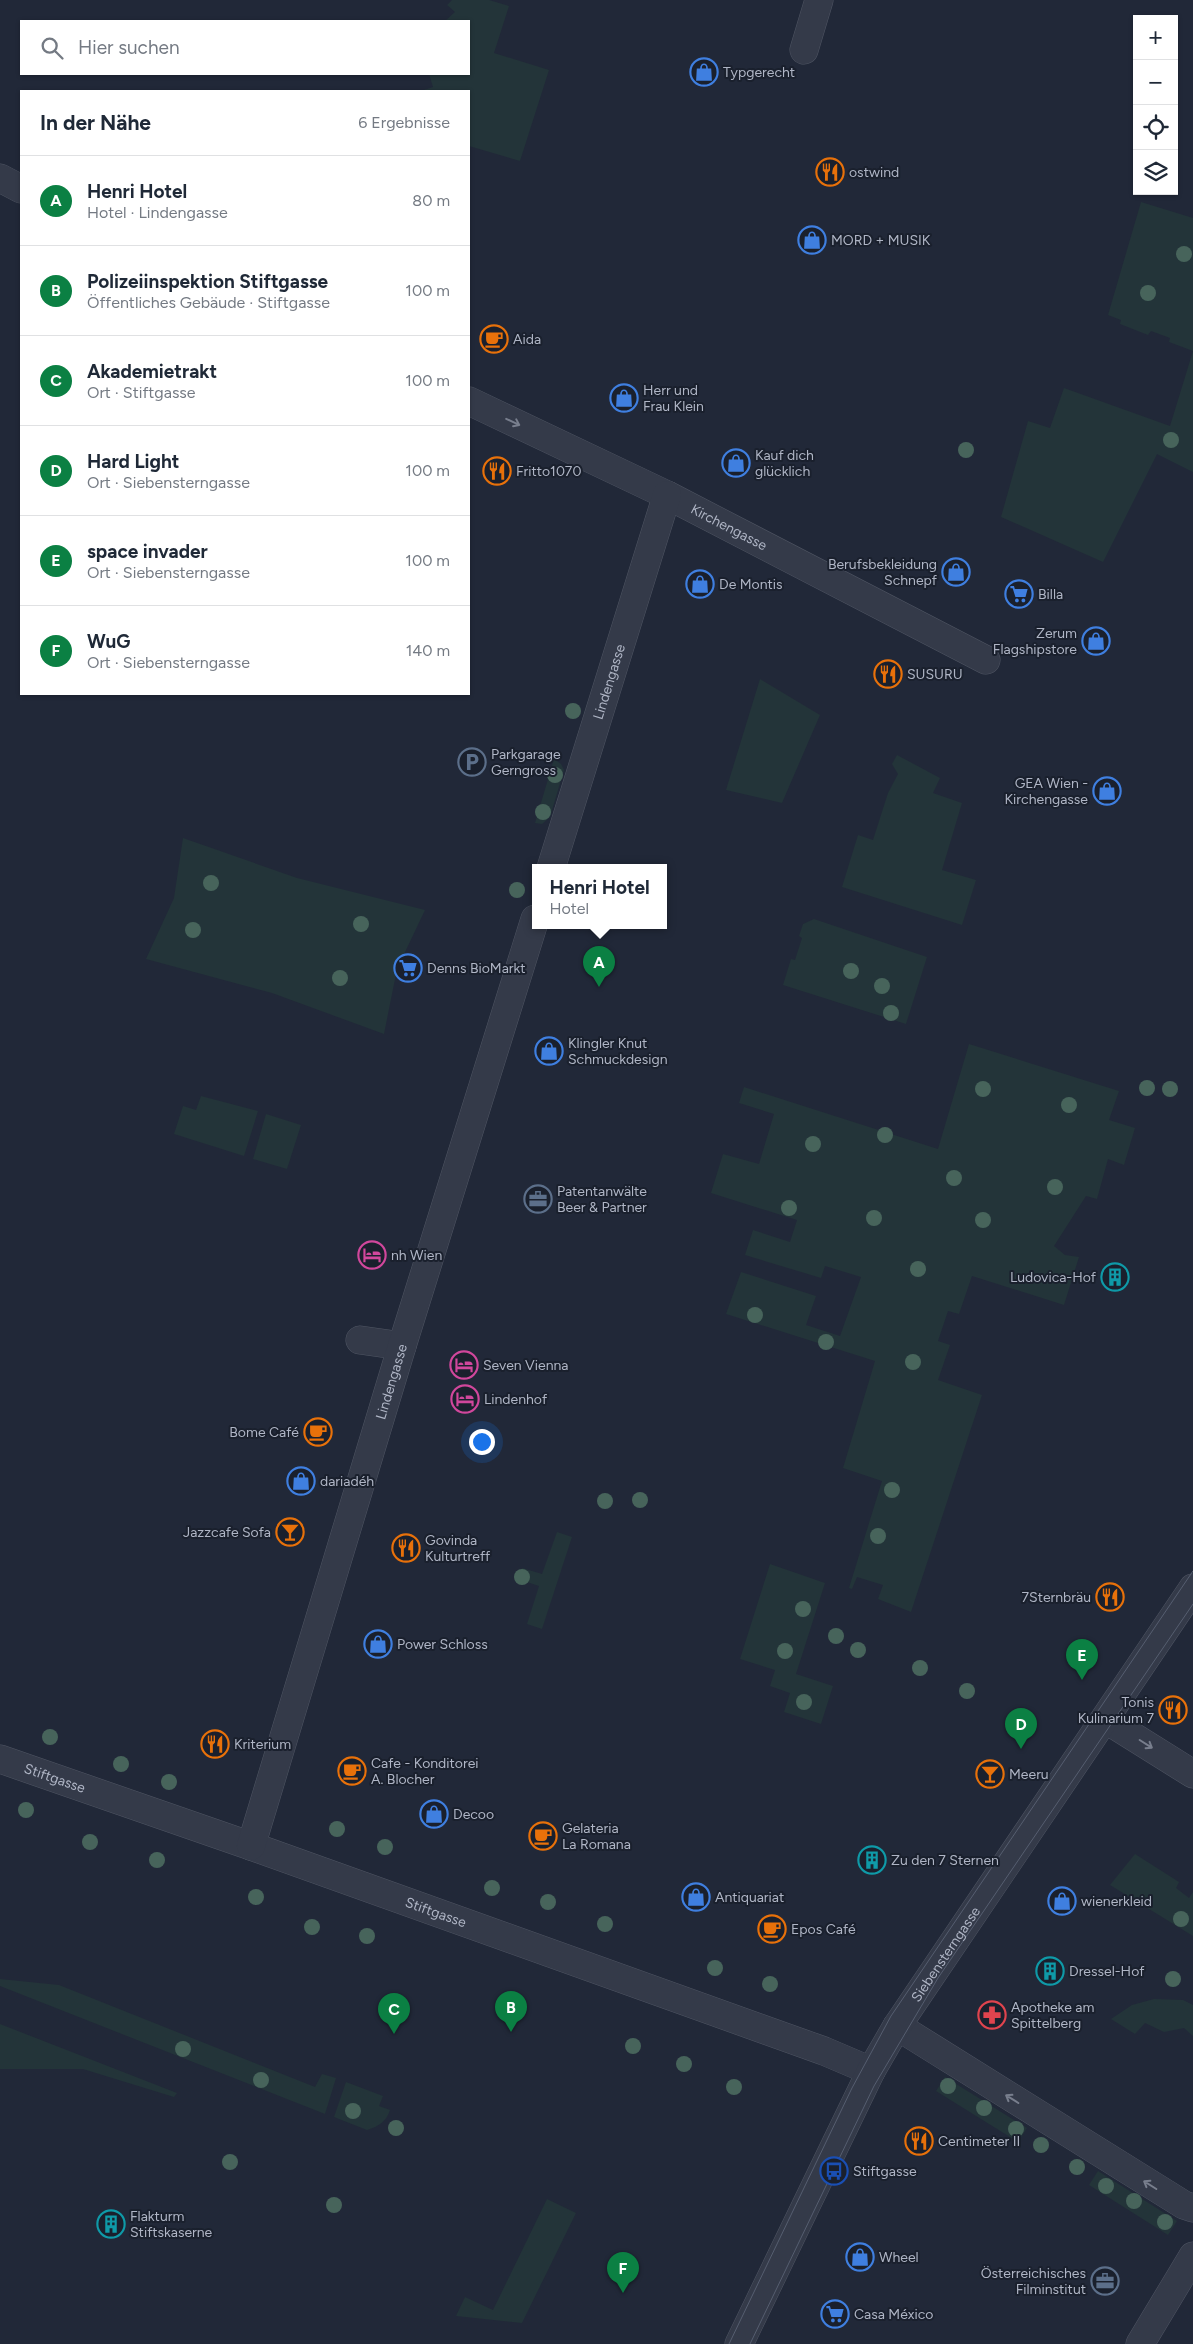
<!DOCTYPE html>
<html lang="de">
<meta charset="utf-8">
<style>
:root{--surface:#fff;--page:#f6f6f7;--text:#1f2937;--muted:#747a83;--line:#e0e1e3;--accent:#0b8043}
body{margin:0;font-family:Figtree,sans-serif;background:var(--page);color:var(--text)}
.controls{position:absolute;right:15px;top:15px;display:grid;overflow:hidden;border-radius:0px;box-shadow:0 1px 4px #0004}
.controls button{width:45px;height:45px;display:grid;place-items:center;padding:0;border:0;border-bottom:1px solid var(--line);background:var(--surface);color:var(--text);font:25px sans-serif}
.you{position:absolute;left:481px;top:1441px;width:18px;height:18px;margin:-12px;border:4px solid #fff;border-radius:50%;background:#1a73e8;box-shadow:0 0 0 8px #1a73e833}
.badge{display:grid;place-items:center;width:32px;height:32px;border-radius:50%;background:var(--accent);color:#fff;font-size:16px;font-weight:700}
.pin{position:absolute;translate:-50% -41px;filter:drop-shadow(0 1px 2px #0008)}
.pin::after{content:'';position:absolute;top:26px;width:18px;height:15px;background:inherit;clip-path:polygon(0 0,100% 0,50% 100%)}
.popup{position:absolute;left:532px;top:864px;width:135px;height:65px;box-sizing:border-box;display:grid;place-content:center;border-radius:0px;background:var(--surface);filter:drop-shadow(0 1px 4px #0005);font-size:16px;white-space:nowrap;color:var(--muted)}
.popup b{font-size:19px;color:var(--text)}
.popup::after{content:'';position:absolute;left:50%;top:100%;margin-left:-10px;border:10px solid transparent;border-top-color:var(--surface)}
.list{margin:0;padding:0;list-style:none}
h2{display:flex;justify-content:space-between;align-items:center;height:65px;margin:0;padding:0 20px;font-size:21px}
h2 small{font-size:16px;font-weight:400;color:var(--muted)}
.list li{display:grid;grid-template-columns:32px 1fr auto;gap:15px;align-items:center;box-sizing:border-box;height:90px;padding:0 20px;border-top:1px solid var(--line)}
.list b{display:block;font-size:19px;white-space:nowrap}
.list p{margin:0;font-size:16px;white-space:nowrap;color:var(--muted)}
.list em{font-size:16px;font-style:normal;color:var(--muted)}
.icon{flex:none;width:28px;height:28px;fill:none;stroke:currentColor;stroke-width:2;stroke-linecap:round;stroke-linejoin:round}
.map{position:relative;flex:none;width:1193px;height:2344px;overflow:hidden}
.search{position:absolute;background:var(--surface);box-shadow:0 1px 4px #0004;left:20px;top:20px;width:450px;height:55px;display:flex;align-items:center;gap:12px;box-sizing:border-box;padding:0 18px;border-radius:0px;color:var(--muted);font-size:19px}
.panel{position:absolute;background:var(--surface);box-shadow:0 1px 4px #0004;left:20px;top:90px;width:450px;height:605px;border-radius:0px}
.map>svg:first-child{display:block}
.grass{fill:#233439}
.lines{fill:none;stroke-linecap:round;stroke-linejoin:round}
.minor-casing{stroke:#4f5563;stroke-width:29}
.minor{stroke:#343a49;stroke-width:28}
.tram{stroke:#565e70;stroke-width:1}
.tree{fill:#47645b}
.oneway{stroke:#787e8d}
.labels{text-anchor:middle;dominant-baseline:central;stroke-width:4;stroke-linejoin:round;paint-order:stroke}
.poi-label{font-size:14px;fill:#afb5c5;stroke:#1a202d;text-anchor:start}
.street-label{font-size:14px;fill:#afb5c5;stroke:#1a202d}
</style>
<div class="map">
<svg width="1193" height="2344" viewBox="0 0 1193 2344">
<rect width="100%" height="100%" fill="#212838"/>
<g class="grass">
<path d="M452,0H489L509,6L494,53L549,70L520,161L469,146V91H421L433,87L429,74H469V21H445L455,12L447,5Z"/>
<path d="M1141,202L1193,218V472L1157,454L1103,562L1001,517L1028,421L1050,428L1064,388L1170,426L1193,351L1169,342L1170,338L1151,331L1148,335L1120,324L1121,320L1108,315Z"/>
<path d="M760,679L820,715L782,803L726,790Z"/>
<path d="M897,755L940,778L933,793L962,803L942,870L976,880L962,925L842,887L858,835L873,840L888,793L898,774L892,764Z"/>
<path d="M554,759L561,764L564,770L550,817L542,824L535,823Z"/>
<path d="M183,838L297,878L425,910L397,969L384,1034L272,993L146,959L174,898Z"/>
<path d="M814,919L927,957L906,1024L783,985L791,959L795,960L802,938L799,936L803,924Z"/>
<path d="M969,1044L1119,1091L1109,1120L1135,1128L1124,1165L1108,1159L1097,1199L1086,1196L1054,1246L1065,1255L1079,1257L1064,1305L972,1276L959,1314L948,1311L938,1341L950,1345L938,1380L982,1395L911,1612L878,1599L883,1585L857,1577L852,1589L849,1588L882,1481L843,1468L875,1361L726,1314L741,1272L816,1296L806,1325L840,1336L861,1277L825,1266L821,1278L745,1255L753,1230L790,1242L797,1220L711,1193L723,1154L759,1164L774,1114L739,1103L744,1087L938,1149Z"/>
<path d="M201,1096L258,1111L244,1156L174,1134L183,1106L196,1110Z"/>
<path d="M266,1114L301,1125L287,1169L253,1159Z"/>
<path d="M557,1532L572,1537L542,1629L527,1624L539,1586L518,1579L522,1568L542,1574Z"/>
<path d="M770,1564L825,1583L796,1674L833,1686L821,1724L784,1712L790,1693L770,1686L775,1670L740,1659Z"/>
<path d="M1135,1854L1179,1882L1176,1888L1189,1898L1193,1892V1936L1110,1885Z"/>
<path d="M0,1979L59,1985L315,2087L322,2074L336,2078L325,2114L0,1986Z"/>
<path d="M1154,1999L1183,2000L1193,2005V2036L1184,2028L1164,2032L1145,2023L1135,2034L1111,2019L1132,2005Z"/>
<path d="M0,2024L177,2093L174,2097L83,2069H0Z"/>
<path d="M945,2077L1027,2128L1018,2142L936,2091Z"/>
<path d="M346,2082L383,2096L379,2106L390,2110C386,2122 379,2126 367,2130L334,2117Z"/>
<path d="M1098,2171L1177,2221L1168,2235L1089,2185Z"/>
<path d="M547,2199L576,2213L522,2323L456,2316L465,2297L493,2310Z"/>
</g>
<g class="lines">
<g class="minor-casing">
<g id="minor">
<path d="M804,50L819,0"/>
<path d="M0,178L21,189"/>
<path id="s1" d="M469,401L667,495L986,660"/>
<path id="s2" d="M551,868L667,495"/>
<path d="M360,1340L402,1346"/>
<path d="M1105,1719L1193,1774"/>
<path id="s3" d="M0,1759L251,1846L824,2051L871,2071"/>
<path id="s4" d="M251,1846L402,1346L535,919"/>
<path d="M897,2026L1184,2205L1193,2208"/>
<path id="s5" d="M739,2344L871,2071L897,2026L1193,1588"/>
<path d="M1140,2344L1193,2256"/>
</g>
</g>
<use href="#minor" class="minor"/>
<g class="tram">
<path d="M729,2344L852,2088L891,2016L1193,1571"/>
<path d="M750,2344L874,2086L938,1978L1193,1604"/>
</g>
</g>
<g class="tree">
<circle cx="1184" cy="254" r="8"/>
<circle cx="1148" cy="293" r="8"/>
<circle cx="1171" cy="440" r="8"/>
<circle cx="966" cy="450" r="8"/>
<circle cx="573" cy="711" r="8"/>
<circle cx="555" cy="775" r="8"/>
<circle cx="543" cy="812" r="8"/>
<circle cx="211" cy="883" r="8"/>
<circle cx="517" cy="890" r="8"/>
<circle cx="361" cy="924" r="8"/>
<circle cx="193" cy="930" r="8"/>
<circle cx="851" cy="971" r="8"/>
<circle cx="340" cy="978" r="8"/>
<circle cx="882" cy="986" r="8"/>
<circle cx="891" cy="1013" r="8"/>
<circle cx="1147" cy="1088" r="8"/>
<circle cx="983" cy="1089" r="8"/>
<circle cx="1170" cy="1089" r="8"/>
<circle cx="1069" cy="1105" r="8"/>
<circle cx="885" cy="1135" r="8"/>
<circle cx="813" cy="1144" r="8"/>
<circle cx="954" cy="1178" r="8"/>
<circle cx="1055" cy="1187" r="8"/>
<circle cx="789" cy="1208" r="8"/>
<circle cx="874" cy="1218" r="8"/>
<circle cx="983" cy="1220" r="8"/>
<circle cx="918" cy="1269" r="8"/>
<circle cx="755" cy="1315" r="8"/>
<circle cx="826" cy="1342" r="8"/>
<circle cx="913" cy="1362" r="8"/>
<circle cx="892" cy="1490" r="8"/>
<circle cx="640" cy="1500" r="8"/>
<circle cx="605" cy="1501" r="8"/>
<circle cx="878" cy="1536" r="8"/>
<circle cx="522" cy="1577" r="8"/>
<circle cx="803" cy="1609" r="8"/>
<circle cx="836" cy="1636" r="8"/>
<circle cx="858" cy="1650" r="8"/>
<circle cx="785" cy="1651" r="8"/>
<circle cx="920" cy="1668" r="8"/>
<circle cx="967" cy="1691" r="8"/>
<circle cx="804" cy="1702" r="8"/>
<circle cx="50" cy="1737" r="8"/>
<circle cx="121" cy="1764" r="8"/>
<circle cx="169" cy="1782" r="8"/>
<circle cx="26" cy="1810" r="8"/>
<circle cx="337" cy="1829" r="8"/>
<circle cx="90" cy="1842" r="8"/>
<circle cx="385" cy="1847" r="8"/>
<circle cx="157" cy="1860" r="8"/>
<circle cx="492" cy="1888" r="8"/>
<circle cx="256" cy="1897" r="8"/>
<circle cx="548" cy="1902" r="8"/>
<circle cx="1181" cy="1919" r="8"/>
<circle cx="605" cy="1924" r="8"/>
<circle cx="312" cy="1927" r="8"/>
<circle cx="367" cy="1936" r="8"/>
<circle cx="715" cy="1968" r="8"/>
<circle cx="1173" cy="1979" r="8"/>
<circle cx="770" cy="1984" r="8"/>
<circle cx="633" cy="2046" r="8"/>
<circle cx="183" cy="2049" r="8"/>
<circle cx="684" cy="2064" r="8"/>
<circle cx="261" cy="2080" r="8"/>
<circle cx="948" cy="2086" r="8"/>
<circle cx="734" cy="2087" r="8"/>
<circle cx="984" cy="2108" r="8"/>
<circle cx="353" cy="2111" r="8"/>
<circle cx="396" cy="2128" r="8"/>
<circle cx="1016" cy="2129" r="8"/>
<circle cx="1041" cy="2145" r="8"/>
<circle cx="230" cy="2162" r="8"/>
<circle cx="1077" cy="2167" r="8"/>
<circle cx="1106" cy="2186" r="8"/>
<circle cx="1134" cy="2201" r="8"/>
<circle cx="334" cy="2205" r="8"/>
<circle cx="1165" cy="2222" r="8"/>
</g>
<defs><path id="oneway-shaft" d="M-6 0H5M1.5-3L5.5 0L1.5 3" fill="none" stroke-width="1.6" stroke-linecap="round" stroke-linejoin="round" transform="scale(1.25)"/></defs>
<g class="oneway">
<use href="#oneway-shaft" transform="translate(513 422) rotate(25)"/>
<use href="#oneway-shaft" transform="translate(1146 1744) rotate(32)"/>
<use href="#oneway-shaft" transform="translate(1012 2099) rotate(-148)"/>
<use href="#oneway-shaft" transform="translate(1150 2185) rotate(-148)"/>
</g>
<defs>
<g id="shop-ring" transform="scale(1.4375)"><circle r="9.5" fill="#1a202d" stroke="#3f7fe0" stroke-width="1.5"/><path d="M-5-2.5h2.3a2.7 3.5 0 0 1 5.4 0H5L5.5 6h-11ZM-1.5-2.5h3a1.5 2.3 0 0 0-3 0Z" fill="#3f7fe0"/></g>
<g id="restaurant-ring" transform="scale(1.4375)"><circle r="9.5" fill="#1a202d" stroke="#e8710a" stroke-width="1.5"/><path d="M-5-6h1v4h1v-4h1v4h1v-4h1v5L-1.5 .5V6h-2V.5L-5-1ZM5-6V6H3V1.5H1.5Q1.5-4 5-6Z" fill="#e8710a"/></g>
<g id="cafe-ring" transform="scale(1.4375)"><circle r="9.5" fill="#1a202d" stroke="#e8710a" stroke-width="1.5"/><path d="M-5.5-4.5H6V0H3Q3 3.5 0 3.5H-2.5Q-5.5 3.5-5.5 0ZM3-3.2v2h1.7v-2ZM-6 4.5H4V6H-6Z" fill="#e8710a"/></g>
<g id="supermarket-ring" transform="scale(1.4375)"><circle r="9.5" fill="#1a202d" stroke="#3f7fe0" stroke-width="1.5"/><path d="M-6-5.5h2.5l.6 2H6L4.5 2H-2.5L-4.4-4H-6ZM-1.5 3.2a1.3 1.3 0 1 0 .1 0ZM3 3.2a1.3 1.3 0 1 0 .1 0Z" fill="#3f7fe0"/></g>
<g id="parking-ring" transform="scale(1.4375)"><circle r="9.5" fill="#1a202d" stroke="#5c6f8a" stroke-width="1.5"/><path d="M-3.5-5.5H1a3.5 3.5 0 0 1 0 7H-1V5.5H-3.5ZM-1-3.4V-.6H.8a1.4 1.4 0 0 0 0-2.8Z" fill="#5c6f8a"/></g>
<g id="office-ring" transform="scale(1.4375)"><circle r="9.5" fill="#1a202d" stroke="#5c6f8a" stroke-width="1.5"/><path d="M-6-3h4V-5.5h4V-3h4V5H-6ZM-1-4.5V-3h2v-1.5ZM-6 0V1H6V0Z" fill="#5c6f8a"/></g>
<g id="hotel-ring" transform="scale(1.4375)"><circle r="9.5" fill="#1a202d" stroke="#d1479c" stroke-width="1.5"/><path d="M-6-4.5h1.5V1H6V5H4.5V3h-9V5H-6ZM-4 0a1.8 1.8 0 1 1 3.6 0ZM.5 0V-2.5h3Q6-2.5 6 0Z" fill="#d1479c"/></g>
<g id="building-ring" transform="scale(1.4375)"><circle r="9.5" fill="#1a202d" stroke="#0f9aa8" stroke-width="1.5"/><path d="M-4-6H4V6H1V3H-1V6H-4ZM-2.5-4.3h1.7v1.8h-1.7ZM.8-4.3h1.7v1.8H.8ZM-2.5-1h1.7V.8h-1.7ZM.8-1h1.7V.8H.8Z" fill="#0f9aa8"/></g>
<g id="bar-ring" transform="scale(1.4375)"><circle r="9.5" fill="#1a202d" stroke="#e8710a" stroke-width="1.5"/><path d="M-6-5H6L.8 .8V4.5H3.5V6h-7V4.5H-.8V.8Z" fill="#e8710a"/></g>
<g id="pharmacy-ring" transform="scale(1.4375)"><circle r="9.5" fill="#1a202d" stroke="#e0444e" stroke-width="1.5"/><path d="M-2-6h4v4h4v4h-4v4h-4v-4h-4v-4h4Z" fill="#e0444e"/></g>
<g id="bus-ring" transform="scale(1.4375)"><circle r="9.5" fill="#1a202d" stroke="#1a4fb4" stroke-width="1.5"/><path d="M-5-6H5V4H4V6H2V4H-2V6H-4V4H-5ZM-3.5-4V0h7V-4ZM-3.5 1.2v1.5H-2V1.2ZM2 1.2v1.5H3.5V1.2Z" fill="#1a4fb4"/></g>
</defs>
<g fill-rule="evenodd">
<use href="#shop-ring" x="704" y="72"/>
<use href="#restaurant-ring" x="830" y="172"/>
<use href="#shop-ring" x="812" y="240"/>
<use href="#cafe-ring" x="494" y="339"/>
<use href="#shop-ring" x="624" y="398"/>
<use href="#shop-ring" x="736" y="463"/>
<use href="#restaurant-ring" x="497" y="471"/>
<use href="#shop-ring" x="956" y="572"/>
<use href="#shop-ring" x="700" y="584"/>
<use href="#supermarket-ring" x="1019" y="594"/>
<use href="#shop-ring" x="1096" y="641"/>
<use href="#restaurant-ring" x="888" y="674"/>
<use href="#parking-ring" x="472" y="762"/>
<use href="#shop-ring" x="1107" y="791"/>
<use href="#supermarket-ring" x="408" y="968"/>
<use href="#shop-ring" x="549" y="1051"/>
<use href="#office-ring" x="538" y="1199"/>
<use href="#hotel-ring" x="372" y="1255"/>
<use href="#building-ring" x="1115" y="1277"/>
<use href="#hotel-ring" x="464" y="1365"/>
<use href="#hotel-ring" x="465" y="1399"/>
<use href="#cafe-ring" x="318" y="1432"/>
<use href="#shop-ring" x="301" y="1481"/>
<use href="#bar-ring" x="290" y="1532"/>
<use href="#restaurant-ring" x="406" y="1548"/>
<use href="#restaurant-ring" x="1110" y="1597"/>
<use href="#shop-ring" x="378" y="1644"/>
<use href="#restaurant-ring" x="1173" y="1710"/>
<use href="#restaurant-ring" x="215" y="1744"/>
<use href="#cafe-ring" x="352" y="1771"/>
<use href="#bar-ring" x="990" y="1774"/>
<use href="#shop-ring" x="434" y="1814"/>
<use href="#cafe-ring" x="543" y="1836"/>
<use href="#building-ring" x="872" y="1860"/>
<use href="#shop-ring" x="696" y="1897"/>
<use href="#shop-ring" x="1062" y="1901"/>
<use href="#cafe-ring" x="772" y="1929"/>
<use href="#building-ring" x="1050" y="1971"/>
<use href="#pharmacy-ring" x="992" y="2015"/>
<use href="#restaurant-ring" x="919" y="2141"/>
<use href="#bus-ring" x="834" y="2171"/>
<use href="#building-ring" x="111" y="2224"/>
<use href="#shop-ring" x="860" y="2257"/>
<use href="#office-ring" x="1105" y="2281"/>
<use href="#supermarket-ring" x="835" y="2314"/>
</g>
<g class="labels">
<g class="poi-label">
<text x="723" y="72">Typgerecht</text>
<text x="849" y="172">ostwind</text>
<text x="831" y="240">MORD + MUSIK</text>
<text x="513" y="339">Aida</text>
<text x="643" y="390">Herr und<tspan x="643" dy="16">Frau Klein</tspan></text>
<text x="755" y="455">Kauf dich<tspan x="755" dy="16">glücklich</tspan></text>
<text x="516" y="471">Fritto1070</text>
<text x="937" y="564" text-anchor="end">Berufsbekleidung<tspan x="937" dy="16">Schnepf</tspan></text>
<text x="719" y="584">De Montis</text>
<text x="1038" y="594">Billa</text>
<text x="1077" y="633" text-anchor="end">Zerum<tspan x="1077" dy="16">Flagshipstore</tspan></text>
<text x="907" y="674">SUSURU</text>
<text x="491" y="754">Parkgarage<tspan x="491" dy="16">Gerngross</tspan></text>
<text x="1088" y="783" text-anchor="end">GEA Wien -<tspan x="1088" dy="16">Kirchengasse</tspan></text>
<text x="427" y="968">Denns BioMarkt</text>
<text x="568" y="1043">Klingler Knut<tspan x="568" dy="16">Schmuckdesign</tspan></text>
<text x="557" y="1191">Patentanwälte<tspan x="557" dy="16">Beer &amp; Partner</tspan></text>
<text x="391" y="1255">nh Wien</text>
<text x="1096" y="1277" text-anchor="end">Ludovica-Hof</text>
<text x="483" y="1365">Seven Vienna</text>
<text x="484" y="1399">Lindenhof</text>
<text x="299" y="1432" text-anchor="end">Bome Café</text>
<text x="320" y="1481">dariadéh</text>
<text x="271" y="1532" text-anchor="end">Jazzcafe Sofa</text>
<text x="425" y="1540">Govinda<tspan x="425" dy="16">Kulturtreff</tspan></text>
<text x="1091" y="1597" text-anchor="end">7Sternbräu</text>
<text x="397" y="1644">Power Schloss</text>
<text x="1154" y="1702" text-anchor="end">Tonis<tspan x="1154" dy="16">Kulinarium 7</tspan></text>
<text x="234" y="1744">Kriterium</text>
<text x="371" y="1763">Cafe - Konditorei<tspan x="371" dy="16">A. Blocher</tspan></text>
<text x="1009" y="1774">Meeru</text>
<text x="453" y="1814">Decoo</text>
<text x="562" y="1828">Gelateria<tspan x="562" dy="16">La Romana</tspan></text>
<text x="891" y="1860">Zu den 7 Sternen</text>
<text x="715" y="1897">Antiquariat</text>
<text x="1081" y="1901">wienerkleid</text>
<text x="791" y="1929">Epos Café</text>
<text x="1069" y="1971">Dressel-Hof</text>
<text x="1011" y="2007">Apotheke am<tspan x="1011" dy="16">Spittelberg</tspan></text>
<text x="938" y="2141">Centimeter II</text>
<text x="853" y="2171">Stiftgasse</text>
<text x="130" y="2216">Flakturm<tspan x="130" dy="16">Stiftskaserne</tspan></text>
<text x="879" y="2257">Wheel</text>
<text x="1086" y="2273" text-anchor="end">Österreichisches<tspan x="1086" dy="16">Filminstitut</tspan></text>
<text x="854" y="2314">Casa México</text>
</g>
<g class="street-label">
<text stroke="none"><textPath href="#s1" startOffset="289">Kirchengasse</textPath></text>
<text stroke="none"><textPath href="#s2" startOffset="195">Lindengasse</textPath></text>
<text stroke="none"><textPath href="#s4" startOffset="485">Lindengasse</textPath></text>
<text stroke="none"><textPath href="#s3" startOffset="58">Stiftgasse</textPath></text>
<text stroke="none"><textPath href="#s3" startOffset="462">Stiftgasse</textPath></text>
<text stroke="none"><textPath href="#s5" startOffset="442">Siebensterngasse</textPath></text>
</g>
</g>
</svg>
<div class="controls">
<button>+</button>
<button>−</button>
<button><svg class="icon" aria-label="locate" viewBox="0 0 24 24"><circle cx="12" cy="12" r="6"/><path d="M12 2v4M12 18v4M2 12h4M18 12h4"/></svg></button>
<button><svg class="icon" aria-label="layers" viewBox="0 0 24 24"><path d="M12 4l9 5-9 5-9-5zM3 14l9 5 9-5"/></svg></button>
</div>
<div class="you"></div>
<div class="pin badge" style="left:599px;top:987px">A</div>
<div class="popup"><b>Henri Hotel</b>Hotel</div>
<div class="pin badge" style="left:511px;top:2032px">B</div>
<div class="pin badge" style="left:394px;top:2034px">C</div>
<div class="pin badge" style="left:1021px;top:1749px">D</div>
<div class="pin badge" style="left:1082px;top:1680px">E</div>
<div class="pin badge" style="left:623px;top:2293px">F</div>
<div class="search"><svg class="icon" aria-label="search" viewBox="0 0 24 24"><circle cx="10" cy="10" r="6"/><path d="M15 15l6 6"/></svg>Hier suchen</div>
<section class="panel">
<h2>In der Nähe<small>6 Ergebnisse</small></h2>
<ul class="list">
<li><span class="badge">A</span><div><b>Henri Hotel</b><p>Hotel · Lindengasse</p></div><em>80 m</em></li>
<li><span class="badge">B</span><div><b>Polizeiinspektion Stiftgasse</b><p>Öffentliches Gebäude · Stiftgasse</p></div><em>100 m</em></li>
<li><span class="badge">C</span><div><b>Akademietrakt</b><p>Ort · Stiftgasse</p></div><em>100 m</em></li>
<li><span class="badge">D</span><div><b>Hard Light</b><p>Ort · Siebensterngasse</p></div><em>100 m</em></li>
<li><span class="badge">E</span><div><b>space invader</b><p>Ort · Siebensterngasse</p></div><em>100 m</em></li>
<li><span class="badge">F</span><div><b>WuG</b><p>Ort · Siebensterngasse</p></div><em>140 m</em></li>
</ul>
</section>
</div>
